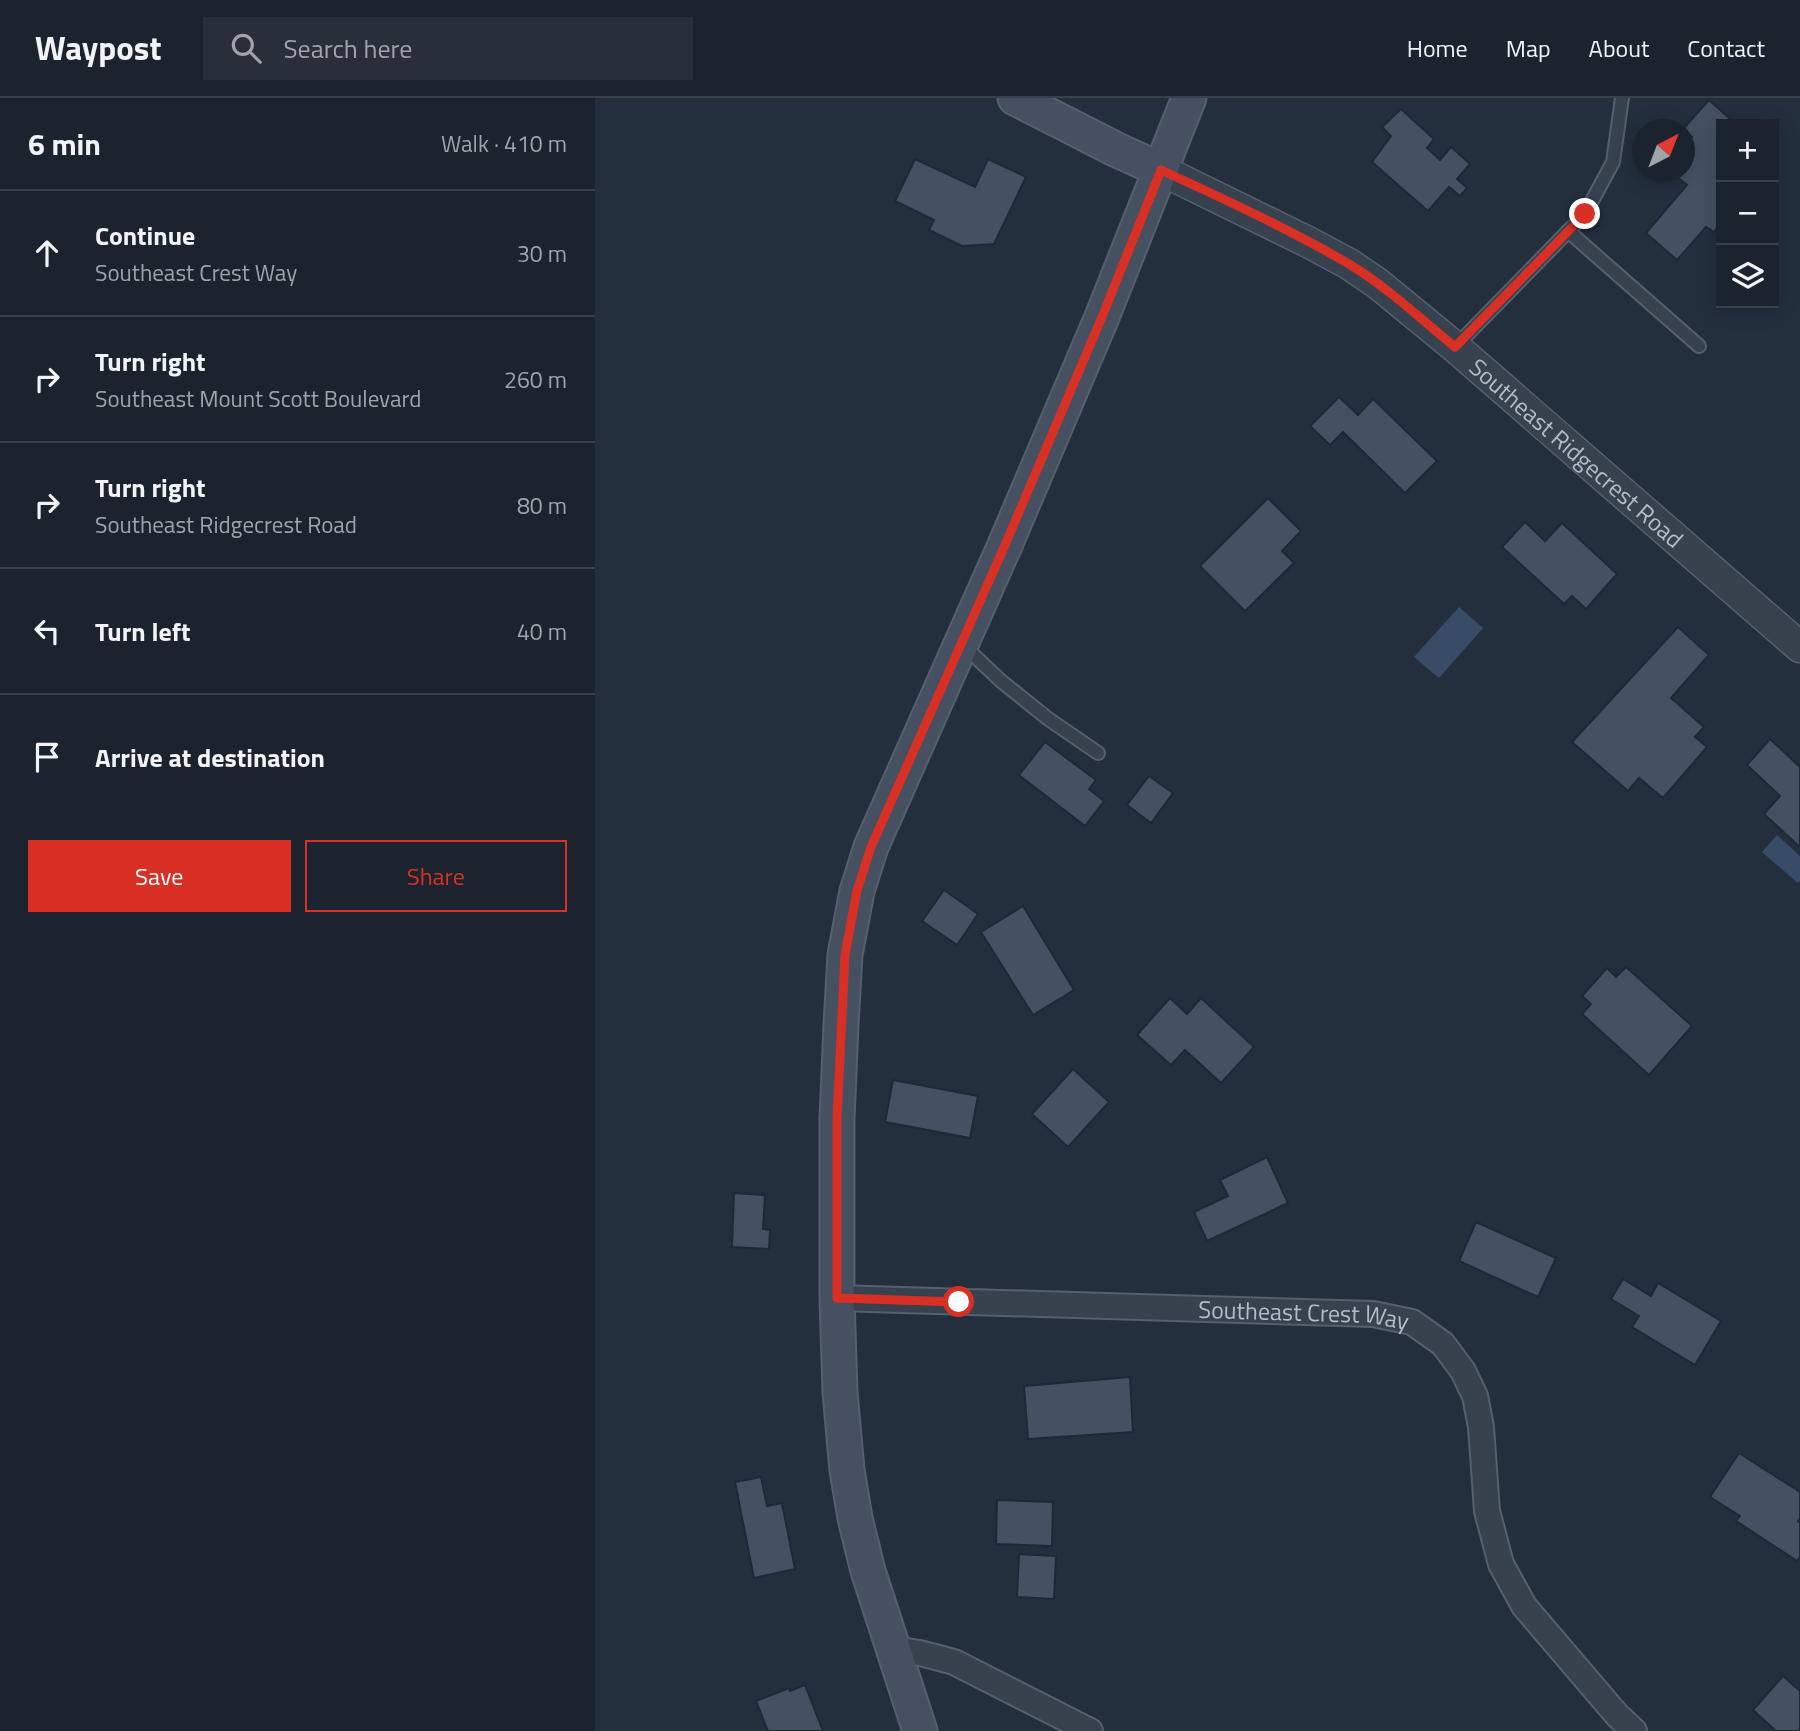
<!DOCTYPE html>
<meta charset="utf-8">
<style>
:root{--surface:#1b232e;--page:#282f3a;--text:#f1f3f6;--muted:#a0a4aa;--line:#39404a;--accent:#d93025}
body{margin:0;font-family:"Titillium Web",sans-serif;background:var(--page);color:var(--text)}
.controls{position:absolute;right:21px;top:21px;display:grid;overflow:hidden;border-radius:0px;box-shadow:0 4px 18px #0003}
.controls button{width:63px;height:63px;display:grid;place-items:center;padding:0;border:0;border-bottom:2px solid var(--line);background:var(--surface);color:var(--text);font:35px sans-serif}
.compass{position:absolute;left:1037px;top:21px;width:63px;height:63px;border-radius:50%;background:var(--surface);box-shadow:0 4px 18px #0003;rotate:42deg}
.stop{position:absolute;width:21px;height:21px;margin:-16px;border:5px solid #d93025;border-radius:50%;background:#fff}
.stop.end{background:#d93025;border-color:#fff;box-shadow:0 2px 7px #0008}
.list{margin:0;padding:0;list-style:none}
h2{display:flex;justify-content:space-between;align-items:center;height:91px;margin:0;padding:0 28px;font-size:30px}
h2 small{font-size:23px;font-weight:400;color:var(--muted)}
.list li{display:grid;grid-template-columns:46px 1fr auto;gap:21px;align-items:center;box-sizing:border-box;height:126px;padding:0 28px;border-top:2px solid var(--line)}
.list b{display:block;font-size:26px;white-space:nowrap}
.list p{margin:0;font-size:23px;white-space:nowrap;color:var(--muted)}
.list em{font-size:23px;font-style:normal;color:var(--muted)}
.actions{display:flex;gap:14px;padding:21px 28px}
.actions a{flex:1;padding:16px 0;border:2px solid var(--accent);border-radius:0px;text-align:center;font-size:24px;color:var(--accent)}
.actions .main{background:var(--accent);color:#fff}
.icon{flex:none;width:38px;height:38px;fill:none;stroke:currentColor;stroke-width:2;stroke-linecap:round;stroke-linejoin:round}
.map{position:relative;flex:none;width:1205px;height:1633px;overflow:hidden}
header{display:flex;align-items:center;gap:42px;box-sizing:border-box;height:98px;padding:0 35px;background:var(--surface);border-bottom:2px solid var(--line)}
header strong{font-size:33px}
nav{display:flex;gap:38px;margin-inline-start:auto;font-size:24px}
.search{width:490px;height:63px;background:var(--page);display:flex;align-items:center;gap:18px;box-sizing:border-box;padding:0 24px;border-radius:0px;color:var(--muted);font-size:26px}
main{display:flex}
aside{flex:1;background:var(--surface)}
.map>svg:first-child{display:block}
.water{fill:#394c67}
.building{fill:#455162;stroke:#1f2835;stroke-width:2}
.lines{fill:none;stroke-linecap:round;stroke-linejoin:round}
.service-casing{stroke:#565f6c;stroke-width:16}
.minor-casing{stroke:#565f6c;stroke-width:28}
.tertiary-casing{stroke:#565f6c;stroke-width:33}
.secondary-casing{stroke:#565f6c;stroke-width:37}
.service{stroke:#38414e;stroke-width:12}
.minor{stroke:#38414e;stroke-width:24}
.tertiary{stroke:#38414e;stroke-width:30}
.secondary{stroke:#465061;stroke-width:33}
.route{stroke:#d93025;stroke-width:9}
.labels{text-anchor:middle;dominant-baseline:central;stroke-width:6;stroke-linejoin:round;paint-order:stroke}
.street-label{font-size:24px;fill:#b4bcc9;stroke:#1d2633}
</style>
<header>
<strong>Waypost</strong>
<div class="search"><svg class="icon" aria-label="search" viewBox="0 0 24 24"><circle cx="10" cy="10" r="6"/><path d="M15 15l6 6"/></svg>Search here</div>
<nav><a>Home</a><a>Map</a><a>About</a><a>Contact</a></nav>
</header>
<main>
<aside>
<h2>6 min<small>Walk · 410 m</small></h2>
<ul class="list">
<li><svg class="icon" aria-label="ahead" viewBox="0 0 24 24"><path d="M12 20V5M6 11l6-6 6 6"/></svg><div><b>Continue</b><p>Southeast Crest Way</p></div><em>30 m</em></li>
<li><svg class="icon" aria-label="right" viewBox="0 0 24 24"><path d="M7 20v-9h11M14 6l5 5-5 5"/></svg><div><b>Turn right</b><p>Southeast Mount Scott Boulevard</p></div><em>260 m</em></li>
<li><svg class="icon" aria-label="right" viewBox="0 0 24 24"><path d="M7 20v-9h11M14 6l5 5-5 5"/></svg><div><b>Turn right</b><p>Southeast Ridgecrest Road</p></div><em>80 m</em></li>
<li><svg class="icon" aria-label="left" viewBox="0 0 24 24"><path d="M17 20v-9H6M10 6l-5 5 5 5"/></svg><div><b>Turn left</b></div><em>40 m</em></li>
<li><svg class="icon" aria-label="arrive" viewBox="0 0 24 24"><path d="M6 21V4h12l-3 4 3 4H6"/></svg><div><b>Arrive at destination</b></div></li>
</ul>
<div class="actions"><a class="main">Save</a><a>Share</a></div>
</aside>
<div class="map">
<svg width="1205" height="1633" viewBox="0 0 1205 1633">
<rect width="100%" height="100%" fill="#242f3e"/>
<g class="water">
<path d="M864,509L888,530L844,580L819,559Z"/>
<path d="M1182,737L1205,758V783L1203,785L1167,754Z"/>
</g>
<g class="building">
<path d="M1114,2L1141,26H1126V126L1119,134L1111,129L1082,162L1051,135L1092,87L1076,74H1090V48L1097,39L1088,31Z"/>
<path d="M806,11L839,41L832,50L845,62L856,49L875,66L862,81L872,90L865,98L854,89L833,113L777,64L796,38L787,29Z"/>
<path d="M320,61L380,89L393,61L431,79L399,146L367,148L334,132L339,122L300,103Z"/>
<path d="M744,299L763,317L778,301L842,363L810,395L748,334L735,347L715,328Z"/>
<path d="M673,400L706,433L687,453L699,465L650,513L605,468Z"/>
<path d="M930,424L950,443L967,425L1022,476L991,511L977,498L969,506L907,449Z"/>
<path d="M1083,529L1114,557L1076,600L1109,629L1100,639L1112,649L1068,700L1044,680L1033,693L977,644Z"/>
<path d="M1175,641L1205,669V749L1169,716L1185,698L1152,667Z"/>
<path d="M450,644L501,682L494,691L509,703L490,728L424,677Z"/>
<path d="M554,678L578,695L556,725L532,707Z"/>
<path d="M349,792L383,816L362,847L327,823Z"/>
<path d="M428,808L479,892L438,917L386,834Z"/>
<path d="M1031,869L1097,928L1054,977L987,916L996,906L987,898L1012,870L1021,879Z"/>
<path d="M575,900L592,916L606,900L659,949L626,985L590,952L576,967L542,937Z"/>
<path d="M478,971L514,1004L473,1049L437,1016Z"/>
<path d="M298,982L383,998L375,1040L290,1024Z"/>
<path d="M672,1059L693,1105L612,1143L599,1114L633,1098L625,1082Z"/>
<path d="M139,1095L170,1097L168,1131L175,1132L174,1151L137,1149Z"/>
<path d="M881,1124L961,1160L943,1199L864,1163Z"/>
<path d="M1028,1181L1056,1198L1063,1185L1126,1223L1100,1267L1037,1229L1044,1218L1016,1201Z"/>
<path d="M535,1279L538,1334L433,1341L429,1288Z"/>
<path d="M1144,1355L1205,1394V1420L1203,1423L1205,1425V1459L1202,1463L1141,1423L1145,1418L1115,1399Z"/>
<path d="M166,1379L172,1408L187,1405L200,1471L159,1480L140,1384Z"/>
<path d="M402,1402L458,1404L457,1448L401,1446Z"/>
<path d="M424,1456L461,1458L459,1501L422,1499Z"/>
<path d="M1188,1578L1205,1593V1633H1181L1158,1612Z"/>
<path d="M210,1587L228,1633H173L161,1603L194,1590L195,1593Z"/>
</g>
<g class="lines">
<g class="service-casing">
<g id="service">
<path d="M973,133L1104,248"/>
<path d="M860,249L990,116L1018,64L1027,0"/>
<path d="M369,548L406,583L452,620L503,655"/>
</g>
</g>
<g class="minor-casing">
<g id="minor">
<path id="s1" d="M242,1200L778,1216L817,1224L848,1246L868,1273L880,1298L886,1329L892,1413L906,1466L929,1508L1022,1617L1039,1633"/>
<path d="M299,1551L325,1555L359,1564L495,1633"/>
</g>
</g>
<g class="tertiary-casing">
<g id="tertiary">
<path id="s2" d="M566,72L713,144L754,166L782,185L860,249L1205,549"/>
</g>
</g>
<g class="secondary-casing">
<g id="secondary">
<path d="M420,0L522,52L566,72"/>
<path d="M325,1633L273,1473L260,1420L252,1372L245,1294L242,1200V1021L246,927L250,857L262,793L276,749L410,447L507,219L594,0"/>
</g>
</g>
<use href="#service" class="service"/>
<use href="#minor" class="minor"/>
<use href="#tertiary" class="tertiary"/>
<use href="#secondary" class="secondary"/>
</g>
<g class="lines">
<path class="route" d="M364,1204L242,1200V1021L250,857L262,793L276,749L410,447L507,219L566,72C629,101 694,131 754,166C792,189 826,221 860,249L990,116"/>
</g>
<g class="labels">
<g class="street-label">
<text stroke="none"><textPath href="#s2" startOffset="506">Southeast Ridgecrest Road</textPath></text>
<text stroke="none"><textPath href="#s1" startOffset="467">Southeast Crest Way</textPath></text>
</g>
</g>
</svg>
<div class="controls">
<button>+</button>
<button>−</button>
<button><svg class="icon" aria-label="layers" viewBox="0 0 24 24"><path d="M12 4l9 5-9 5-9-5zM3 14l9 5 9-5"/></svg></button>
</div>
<svg class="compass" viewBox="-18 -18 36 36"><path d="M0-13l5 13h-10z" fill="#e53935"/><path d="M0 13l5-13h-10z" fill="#a0a4aa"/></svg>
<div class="stop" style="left:364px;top:1204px"></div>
<div class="stop end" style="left:990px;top:116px"></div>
</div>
</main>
